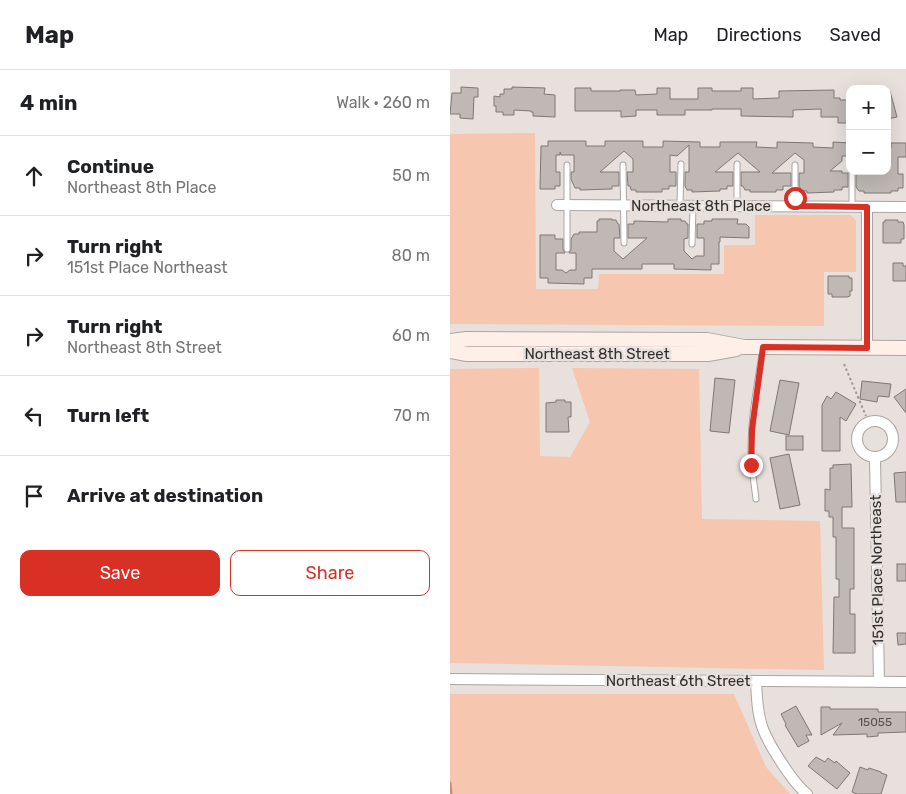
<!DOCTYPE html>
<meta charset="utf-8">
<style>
:root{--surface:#fff;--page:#f6f6f6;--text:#202124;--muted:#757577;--line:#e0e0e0;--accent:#d93025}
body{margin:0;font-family:Rubik,sans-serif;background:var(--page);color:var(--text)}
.controls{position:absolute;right:15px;top:15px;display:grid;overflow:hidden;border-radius:10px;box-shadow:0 5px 20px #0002}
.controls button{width:45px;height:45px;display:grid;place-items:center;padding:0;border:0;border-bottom:1px solid var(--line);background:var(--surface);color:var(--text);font:25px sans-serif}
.stop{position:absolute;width:15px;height:15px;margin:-11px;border:4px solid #d93025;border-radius:50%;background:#fff}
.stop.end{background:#d93025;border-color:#fff;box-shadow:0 1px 5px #0008}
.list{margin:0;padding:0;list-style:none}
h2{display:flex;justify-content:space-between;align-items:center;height:65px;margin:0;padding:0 20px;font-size:21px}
h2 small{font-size:16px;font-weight:400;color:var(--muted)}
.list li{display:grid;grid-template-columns:32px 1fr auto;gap:15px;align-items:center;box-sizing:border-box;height:80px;padding:0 20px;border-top:1px solid var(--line)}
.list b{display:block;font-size:19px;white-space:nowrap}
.list p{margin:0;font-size:16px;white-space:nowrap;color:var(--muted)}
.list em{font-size:16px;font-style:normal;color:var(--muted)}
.actions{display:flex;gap:10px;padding:15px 20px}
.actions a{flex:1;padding:11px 0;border:1px solid var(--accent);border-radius:10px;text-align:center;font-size:18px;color:var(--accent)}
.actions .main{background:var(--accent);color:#fff}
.icon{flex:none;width:28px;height:28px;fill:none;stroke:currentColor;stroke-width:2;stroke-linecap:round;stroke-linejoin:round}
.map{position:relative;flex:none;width:456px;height:724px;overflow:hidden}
header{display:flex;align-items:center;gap:30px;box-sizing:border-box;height:70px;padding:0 25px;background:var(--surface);border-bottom:1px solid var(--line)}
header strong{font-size:24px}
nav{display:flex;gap:28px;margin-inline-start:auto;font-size:18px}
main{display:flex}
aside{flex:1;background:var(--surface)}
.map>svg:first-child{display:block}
.green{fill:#f6c6af}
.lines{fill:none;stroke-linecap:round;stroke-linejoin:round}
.stream{stroke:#ca8e72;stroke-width:3}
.building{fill:#bfb8b5;stroke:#7e7875}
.service-casing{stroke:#aba5a2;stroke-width:7}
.minor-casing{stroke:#aba5a2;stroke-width:12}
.secondary-casing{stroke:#aba5a2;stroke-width:16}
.path{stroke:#9f9a98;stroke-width:2;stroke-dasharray:2.5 2.5;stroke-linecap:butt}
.service{stroke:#fff;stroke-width:5}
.minor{stroke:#fff;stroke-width:10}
.secondary{stroke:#feefe8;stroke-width:14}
.route{stroke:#d93025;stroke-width:6}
.labels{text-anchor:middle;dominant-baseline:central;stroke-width:5;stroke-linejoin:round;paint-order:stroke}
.number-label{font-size:12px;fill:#545150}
.street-label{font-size:15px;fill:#312f2e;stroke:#e7e0dd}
</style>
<header>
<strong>Map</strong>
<nav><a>Map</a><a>Directions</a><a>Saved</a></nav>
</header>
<main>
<aside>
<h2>4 min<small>Walk · 260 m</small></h2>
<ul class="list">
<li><svg class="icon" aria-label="ahead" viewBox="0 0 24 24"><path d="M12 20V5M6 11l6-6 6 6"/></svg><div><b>Continue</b><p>Northeast 8th Place</p></div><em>50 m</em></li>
<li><svg class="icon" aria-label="right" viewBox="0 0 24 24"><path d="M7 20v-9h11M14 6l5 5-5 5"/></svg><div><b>Turn right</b><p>151st Place Northeast</p></div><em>80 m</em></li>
<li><svg class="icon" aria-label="right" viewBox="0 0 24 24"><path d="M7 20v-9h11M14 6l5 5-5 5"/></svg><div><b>Turn right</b><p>Northeast 8th Street</p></div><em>60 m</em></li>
<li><svg class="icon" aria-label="left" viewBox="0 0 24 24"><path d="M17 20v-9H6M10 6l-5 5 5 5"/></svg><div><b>Turn left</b></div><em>70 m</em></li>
<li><svg class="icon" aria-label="arrive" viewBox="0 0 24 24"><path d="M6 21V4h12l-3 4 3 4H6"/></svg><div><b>Arrive at destination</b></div></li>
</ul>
<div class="actions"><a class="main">Save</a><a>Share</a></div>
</aside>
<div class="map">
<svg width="456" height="724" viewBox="0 0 456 724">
<rect width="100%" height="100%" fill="#e7e0dd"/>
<g class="green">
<path d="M85,63L86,219H148L149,204H274V175H305V145H400L406,150V202H374V256L0,254V64Z"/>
<path d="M89,298L90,386L120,387L140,352L122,298L249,299L252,449L370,451L374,600L0,593V299Z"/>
<path d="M0,624H284L316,697L340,724H0Z"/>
</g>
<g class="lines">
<path class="stream" d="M0,713L1,724"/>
</g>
<g class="building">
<path d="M11,17L28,18V27H24L23,49L10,48V44H0L2,23H11Z"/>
<path d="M62,17L95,18L94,24L105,25V47L83,46V42H81V41L64,40V45H53V42H46V36H44V26L50,27V24H54V19H62Z"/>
<path d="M125,18H141V21H170V20H185L186,25L207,24V18H220V29H248V18H262V21H291V18H303V29L329,28V21L384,20V28H390V30H400V48H398V53H388V47H371V39L343,40V47L291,46V39H262V40H235V45H207V40H186V46L171,47V41H125Z"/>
<path d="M440,21L447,47L437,49V22Z"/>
<path d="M98,71H136V76H155V71H193V77H213V71L250,72V77H270V72H307L306,77L327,78V72L363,73V77L383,78V72L400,73V86H392V91L380,101H392V103H398V117H392V120H384V122L357,123V121H352L349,116V103H354V90L345,83L322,103H341V116H333V120H326V122H300V120H295L293,116H291V102H310L288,83L265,102H283V116H277V119H270V121L242,122V120H237L235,116V102H239V75L227,86L220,85V102H226V116H219V119H212V122H186V120H181L180,116H178L177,102H183V89L174,81L150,102H169V116H162V119L130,120V118H125L121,109V102H124V85H111L110,82V85H106V102H110V116H105V119H90L91,76H98Z"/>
<path d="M441,73H456V87H448V104H453V118H448V121H441V123H414V121H409L406,117V103H411V101H437V78H441Z"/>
<path d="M149,149H162V150H166L168,154H169L170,168H164V181L173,189L197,168H178V154H184V151L218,152V149H231V151H235L237,154H238V168L234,169V181L242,189L246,186H254V168H247V154H254V151H262V149H288L287,154H296L299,157V168L270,167V172H269V194H261V200L224,199V194H192V199H142V208H134V214L98,213V208H90V165H105V169H113V179L115,183H106V200H112L116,203L120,200H126V183H119L121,179V169L124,164H129V162H147V151H149Z"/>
<path d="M435,150H448V152H453L454,155V169H451V173H433V152H435Z"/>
<path d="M443,193H453V196H456V211H443Z"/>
<path d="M378,206H399V208H402V221H400V226L397,227H382V224H378Z"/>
<path d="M265,308L285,310L279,363L260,361Z"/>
<path d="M330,310L349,313L339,365L320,361Z"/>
<path d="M412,311L441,314L439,327L428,326L427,332L410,329Z"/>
<path d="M456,319V343L444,327Z"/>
<path d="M386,322L406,334L396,351L390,347V381H372V335L377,326L381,329Z"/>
<path d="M106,330H115V332H121V347H118L119,362H96V333L106,332Z"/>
<rect x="336" y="366" width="17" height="14"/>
<path d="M339,384L350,435L330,439L320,388Z"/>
<path d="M401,394L402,437H392V458H404V519H400V544H405V583H383L384,527H389V509H386V467H383V447H379V441H375V419L380,420V398H383V395Z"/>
<path d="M456,402V432H446L444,403Z"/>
<rect x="447" y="494" width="9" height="17"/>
<path d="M447,563H456V574L448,575Z"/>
<path d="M346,636L362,665H356L359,671L348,677L335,655L336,654L331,644Z"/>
<path d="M371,637H380V639H428V642H456V662L428,663V666L417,667V664L383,665L392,653L371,665Z"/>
<path d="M366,687L375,692L378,688L385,693L386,691L400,703L387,719L358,696Z"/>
<path d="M410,697L418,700L419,698L431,702V703L437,705L431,724H407L402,722Z"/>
</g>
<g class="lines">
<g class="service-casing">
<g id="service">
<path d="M287,94V136"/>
<path d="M173,95L174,173"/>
<path d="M402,101V137"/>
<path d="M230,136L231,94"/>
<path d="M345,136V95"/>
<path d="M242,174L243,136"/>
<path d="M117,179V95"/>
<path d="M306,429C304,412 301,396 301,379C301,345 308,311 313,278"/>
</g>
</g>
<g class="minor-casing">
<g id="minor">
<path d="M107,135L456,137"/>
<path d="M417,278V137"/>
<circle cx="425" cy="369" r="18"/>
<path d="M425,388L429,612"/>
<path d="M0,609L456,612"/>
<path d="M306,612C307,627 307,644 313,659C319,675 343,713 357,724"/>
</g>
</g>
<g class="secondary-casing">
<g id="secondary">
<path d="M0,271L16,269L257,270L294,277L456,278"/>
<path d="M0,281L17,284H258L286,279"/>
</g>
</g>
<path class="path" d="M394,294L416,346"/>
<use href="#service" class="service"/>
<use href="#minor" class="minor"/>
<use href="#secondary" class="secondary"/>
</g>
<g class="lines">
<path class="route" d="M301,395L302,359L313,277L417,278V137L345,136V128"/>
</g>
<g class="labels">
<g class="number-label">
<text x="425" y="652">15055</text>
</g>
<g class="street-label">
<text x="251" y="136">Northeast 8th Place</text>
<text x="147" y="284">Northeast 8th Street</text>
<text transform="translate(427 500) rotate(-91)">151st Place Northeast</text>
<text x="228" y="611">Northeast 6th Street</text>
</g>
</g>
</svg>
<div class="controls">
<button>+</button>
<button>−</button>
</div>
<div class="stop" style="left:345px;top:128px"></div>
<div class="stop end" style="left:301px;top:395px"></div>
</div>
</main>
